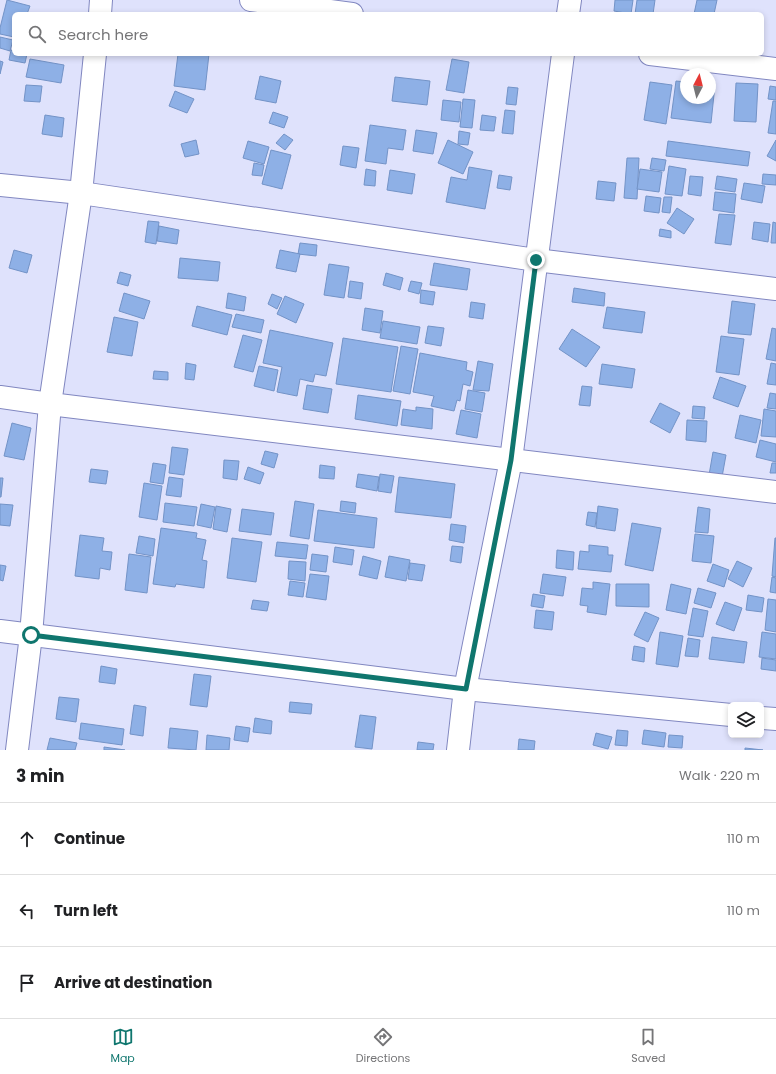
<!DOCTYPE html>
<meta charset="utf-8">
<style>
:root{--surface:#fff;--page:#f6f6f6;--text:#202124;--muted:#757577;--line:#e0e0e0;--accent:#0f766e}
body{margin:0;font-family:Poppins,sans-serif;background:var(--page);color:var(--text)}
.controls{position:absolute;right:12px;bottom:12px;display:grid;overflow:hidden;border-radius:6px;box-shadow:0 2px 6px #0003}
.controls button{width:36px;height:36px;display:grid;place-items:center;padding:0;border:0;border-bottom:1px solid var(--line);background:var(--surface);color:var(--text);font:20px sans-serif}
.compass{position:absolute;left:680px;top:68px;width:36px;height:36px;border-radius:50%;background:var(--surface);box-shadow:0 2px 6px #0003;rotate:7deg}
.stop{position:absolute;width:12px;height:12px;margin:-9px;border:3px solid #0f766e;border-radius:50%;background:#fff}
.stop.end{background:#0f766e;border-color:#fff;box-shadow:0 1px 4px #0008}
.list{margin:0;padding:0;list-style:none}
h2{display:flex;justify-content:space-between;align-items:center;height:52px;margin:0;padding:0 16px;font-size:17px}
h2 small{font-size:13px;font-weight:400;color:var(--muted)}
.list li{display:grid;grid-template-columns:26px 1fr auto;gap:12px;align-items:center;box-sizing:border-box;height:72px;padding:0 16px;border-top:1px solid var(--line)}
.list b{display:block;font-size:15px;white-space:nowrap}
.list em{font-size:13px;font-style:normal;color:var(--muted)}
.icon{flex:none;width:22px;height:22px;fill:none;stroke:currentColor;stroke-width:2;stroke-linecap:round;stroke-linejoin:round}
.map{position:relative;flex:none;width:776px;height:750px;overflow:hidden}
.search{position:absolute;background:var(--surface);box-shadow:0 2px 6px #0003;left:12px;right:12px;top:12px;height:44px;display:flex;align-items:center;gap:10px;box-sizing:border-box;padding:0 14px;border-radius:6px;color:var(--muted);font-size:15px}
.sheet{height:268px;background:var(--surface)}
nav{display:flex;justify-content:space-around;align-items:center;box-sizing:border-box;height:56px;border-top:1px solid var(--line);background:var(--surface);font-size:11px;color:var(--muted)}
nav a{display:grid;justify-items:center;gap:2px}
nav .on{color:var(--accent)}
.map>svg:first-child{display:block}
.building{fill:#8eb0e6;stroke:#7393c7}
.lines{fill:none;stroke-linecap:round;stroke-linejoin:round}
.minor-casing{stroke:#8187c0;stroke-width:24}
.minor{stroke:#fff;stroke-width:22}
.route{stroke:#0f766e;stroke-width:5}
</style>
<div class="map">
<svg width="776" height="750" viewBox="0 0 776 750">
<rect width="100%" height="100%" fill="#dfe2fc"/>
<g class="building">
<path d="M7,0L30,6L27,14H14V37L0,34V28Z"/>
<path d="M615,0H633L631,14L614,11Z"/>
<path d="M637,0H655L653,14H635Z"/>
<path d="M697,0H717L714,14H694Z"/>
<path d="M0,37L13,40L10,51L0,48Z"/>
<path d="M11,50L14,51V54H27L25,63L9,60Z"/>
<path d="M178,54H209L205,90L174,86Z"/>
<path d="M30,59L64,65L61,83L26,77Z"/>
<path d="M452,59L469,62L464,93L446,90Z"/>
<path d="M0,61L3,62L0,74Z"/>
<path d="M260,76L281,81L276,103L255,99Z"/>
<path d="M395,77L430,81L427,105L392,101Z"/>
<path d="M676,81L686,82V98H710V85H715L711,123L671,118Z"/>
<path d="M650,82L672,85L666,124L644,120Z"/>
<path d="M736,83L758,84L756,122L734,121Z"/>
<path d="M26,85L42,86L40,102L24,101Z"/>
<path d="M770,86L776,87V100L768,99Z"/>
<path d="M508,87L518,88L516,105L506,104Z"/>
<path d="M175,91L194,99L187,113L169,106Z"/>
<path d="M463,99L475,100L472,128L460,127Z"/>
<path d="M443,100L461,102L459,122L441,120Z"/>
<path d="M773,101H776V134L768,133Z"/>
<path d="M505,110L515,111L513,134L502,133Z"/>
<path d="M273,112L288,117L284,128L269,123Z"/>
<path d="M45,115L64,118L62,137L42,134Z"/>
<path d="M482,115L496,117L494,131L480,130Z"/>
<path d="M370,125L406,130L403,150L388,148L386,164L365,161Z"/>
<path d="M416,130L437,133L433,154L413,151Z"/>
<path d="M459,131L470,133L468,145L458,144Z"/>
<path d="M284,134L293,140L285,150L276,143Z"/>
<path d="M196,140L199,154L185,157L181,144Z"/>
<path d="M448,140L473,152L463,174L438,163Z"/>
<path d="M776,140V161L767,156Z"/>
<path d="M248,141L269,147L264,164L243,158Z"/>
<path d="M668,141L750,152L748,166L666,156Z"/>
<path d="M343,146L359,148L356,168L340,165Z"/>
<path d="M271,150L291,155L282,189L262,184Z"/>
<path d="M627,158H639L637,199L624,198Z"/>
<path d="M652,158L666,160L664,171L650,169Z"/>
<path d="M254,163L264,165L262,176L252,175Z"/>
<path d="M669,166L686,169L682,196L665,194Z"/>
<path d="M469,167L492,171L485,209L446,202L451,177L467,180Z"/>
<path d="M366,169L376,171L375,186L364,185Z"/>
<path d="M640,169L662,172L659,192L637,189Z"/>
<path d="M390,170L415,174L412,194L387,190Z"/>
<path d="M763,174L776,175V185L762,184Z"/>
<path d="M499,175L512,177L510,190L497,188Z"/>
<path d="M690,176L703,177L701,196L688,194Z"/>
<path d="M717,176L737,179L735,192L715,189Z"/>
<path d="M598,181L616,183L614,201L596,199Z"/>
<path d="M744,183L765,186L762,203L741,199Z"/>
<path d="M715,192L736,194L734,213L713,210Z"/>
<path d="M646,196L661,198L659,213L644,211Z"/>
<path d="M664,197H672L670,213L662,212Z"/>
<path d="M677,208L694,219L684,234L667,223Z"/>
<path d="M719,214L735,215L731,245L715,243Z"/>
<path d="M148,221L159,222L156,244L145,242Z"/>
<path d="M754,222L770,224L768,242L752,239Z"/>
<path d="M773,222L776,223V243H771Z"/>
<path d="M159,226L179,230L177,244L157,241Z"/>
<path d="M660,229L671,231V238L659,236Z"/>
<path d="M300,243L317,245L316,256L298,254Z"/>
<path d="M14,250L32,255L27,273L9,268Z"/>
<path d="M280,250L300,254L296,272L276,268Z"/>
<path d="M180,258L220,262L218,281L178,278Z"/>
<path d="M434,263L470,269L467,290L430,285Z"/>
<path d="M329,264L349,267L344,298L324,295Z"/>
<path d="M120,272L131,275L128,286L117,283Z"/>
<path d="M386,273L403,278L400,290L383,285Z"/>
<path d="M350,281L363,283L361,299L348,297Z"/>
<path d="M411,281L422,283L419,294L408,291Z"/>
<path d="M574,288L605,293L604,306L572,302Z"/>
<path d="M421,290L435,292L433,305L420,303Z"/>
<path d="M124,293L150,301L144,319L119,311Z"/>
<path d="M228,293L246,297L244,311L226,308Z"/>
<path d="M272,294L282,298L277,309L268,304Z"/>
<path d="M285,296L304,304L296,323L277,314Z"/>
<path d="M732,301L755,304L751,335L728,333Z"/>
<path d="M471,302L485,304L483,319L469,317Z"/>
<path d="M197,306L232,315L227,335L192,326Z"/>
<path d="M607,307L645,312L642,333L603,328Z"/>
<path d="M365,308L383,311L380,333L362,330Z"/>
<path d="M236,314L264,320L261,333L232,327Z"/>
<path d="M114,317L138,322L132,356L107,352Z"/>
<path d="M383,321L420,327L417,344L380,338Z"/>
<path d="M428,326L444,328L441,346L425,343Z"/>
<path d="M772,328L776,329V361L766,359Z"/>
<path d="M572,329L600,347L586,367L559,349Z"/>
<path d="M270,330L333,343L326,376L315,374L313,382L300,379L297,396L277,392L282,367L263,363Z"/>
<path d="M243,335L262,340L253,372L234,367Z"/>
<path d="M721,336L744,339L739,375L716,372Z"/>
<path d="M343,338L398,347L391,392L336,384Z"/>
<path d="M401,346L418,349L410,394L393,391Z"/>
<path d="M420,353L467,362L466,370L473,372L470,386L463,384L460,401L457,400L454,411L431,406L434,396L413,392Z"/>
<path d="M478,361L493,364L489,391L473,390Z"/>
<path d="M186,363L196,365L194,380L185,379Z"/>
<path d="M771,363L776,364V385L767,384Z"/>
<path d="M602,364L635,369L632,388L599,384Z"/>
<path d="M259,366L278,370L274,391L254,386Z"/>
<path d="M154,371L168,372V380L153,379Z"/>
<path d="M720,377L746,386L738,407L713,398Z"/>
<path d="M307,385L332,389L328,413L303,409Z"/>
<path d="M582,386L592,387L590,406L579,405Z"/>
<path d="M468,390L485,393L482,412L465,409Z"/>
<path d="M770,393L776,394V409L767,408Z"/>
<path d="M358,395L401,401L397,426L355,419Z"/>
<path d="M660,403L680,413L670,433L650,422Z"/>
<path d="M693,406L705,407L704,419L692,418Z"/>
<path d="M416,407L433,409L432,429L401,425L403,409L416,411Z"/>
<path d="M764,409L776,411V437L761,436Z"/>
<path d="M461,410L481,414L477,438L456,434Z"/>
<path d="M740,415L761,420L756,443L735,438Z"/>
<path d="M687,420L707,421L706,442L686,440Z"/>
<path d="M12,423L31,428L24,460L4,456Z"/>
<path d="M760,440L776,444V462L756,457Z"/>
<path d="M172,447L188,449L184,475L169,473Z"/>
<path d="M265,451L278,454L274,468L261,464Z"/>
<path d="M713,452L726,455L722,477L709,475Z"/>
<path d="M224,460L239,461L237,480L223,478Z"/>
<path d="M153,463L166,465L163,484L150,482Z"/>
<path d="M772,463H776V473H770Z"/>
<path d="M320,465L335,467L334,479L319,478Z"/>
<path d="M248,467L264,473L260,484L244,479Z"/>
<path d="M91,469L108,471L106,484L89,482Z"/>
<path d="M358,474L379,477L377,491L356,487Z"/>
<path d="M380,474L394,476L391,493L378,491Z"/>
<path d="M169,477L183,479L181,497L166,495Z"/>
<path d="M399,477L455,484L451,518L395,512Z"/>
<path d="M0,478H3L1,497H0Z"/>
<path d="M144,483L162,486L157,520L139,517Z"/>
<path d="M295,501L314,504L309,539L290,536Z"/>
<path d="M341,501L356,503L355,513L340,511Z"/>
<path d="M165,503L197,507L194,526L163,522Z"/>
<path d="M0,504L13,505L10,526L0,525Z"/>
<path d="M201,504L215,507L211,528L197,525Z"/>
<path d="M216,506L231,509L227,532L213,529Z"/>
<path d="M598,506L618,509L615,531L596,528Z"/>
<path d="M698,507L710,509L708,533L695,532Z"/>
<path d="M242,509L274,513L271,535L239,531Z"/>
<path d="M318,510L377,518L374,548L314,541Z"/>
<path d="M588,512L597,513L595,527L586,525Z"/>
<path d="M632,523L661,528L653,571L625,565Z"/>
<path d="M451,524L466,526L464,543L449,540Z"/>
<path d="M161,528L197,533L196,538L206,540L202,560L207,561L204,588L176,584L175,587L153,584Z"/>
<path d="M695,534L714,536L711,563L692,561Z"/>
<path d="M80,535L104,538L102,551L112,552L110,570L100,568L99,579L75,576Z"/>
<path d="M139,536L155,539L153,556L136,553Z"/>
<path d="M232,538L262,542L256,582L227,578Z"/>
<path d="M775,538H776V577L772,576Z"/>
<path d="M277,542L308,545L306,559L275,556Z"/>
<path d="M589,545L608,547V555H613L611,572L578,569L580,551L589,552Z"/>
<path d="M452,546L463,547L461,563L450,561Z"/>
<path d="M335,547L354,550L352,565L333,562Z"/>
<path d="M557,550L574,552L573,570L556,568Z"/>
<path d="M129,554L151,557L147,593L125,590Z"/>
<path d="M312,554L328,556L326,572L310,570Z"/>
<path d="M363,556L381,561L377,579L359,575Z"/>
<path d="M389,556L410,560L406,581L385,577Z"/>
<path d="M289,561L306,562L305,581L288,579Z"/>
<path d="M737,561L752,568L743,587L728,579Z"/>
<path d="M410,563L425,565L422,581L408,579Z"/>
<path d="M713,564L729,570L724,587L707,581Z"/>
<path d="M0,565L6,566L3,581L0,580Z"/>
<path d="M310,574L329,576L326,600L306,597Z"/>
<path d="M543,574L566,577L563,596L540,593Z"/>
<path d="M772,577L776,578V593L770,592Z"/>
<path d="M290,581L305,583L303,597L288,595Z"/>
<path d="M593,582L610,584L606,615L587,612L588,606L580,605L582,588L593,589Z"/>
<path d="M616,584H649V607L616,606Z"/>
<path d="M671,584L691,589L686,614L666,610Z"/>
<path d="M698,588L716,593L711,608L694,603Z"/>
<path d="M533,594L545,596L543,608L531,606Z"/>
<path d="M748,595L764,598L762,612L746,610Z"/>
<path d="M768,599L776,600V632L765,630Z"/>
<path d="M253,600L269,602L267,611L251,609Z"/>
<path d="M725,602L742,608L734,631L716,624Z"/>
<path d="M693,608L708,611L703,637L688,635Z"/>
<path d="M536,610L554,612L552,630L534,628Z"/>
<path d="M645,612L659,618L648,642L634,635Z"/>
<path d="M660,632L683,636L678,667L656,664Z"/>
<path d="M762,632L776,634V659L759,657Z"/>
<path d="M712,637L747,642L744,663L709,659Z"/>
<path d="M688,638L700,640L698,657L685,656Z"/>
<path d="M634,646L645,648L644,662L632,660Z"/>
<path d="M762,658L776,660V671L761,669Z"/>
<path d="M101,666L117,669L115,684L99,682Z"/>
<path d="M194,674L211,676L207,707L190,705Z"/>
<path d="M59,697L79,699L76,722L56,719Z"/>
<path d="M290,702L312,704L311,714L289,712Z"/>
<path d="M134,705L146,707L143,736L130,734Z"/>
<path d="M360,715L376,717L372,749L355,747Z"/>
<path d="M255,718L272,721L271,734L253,732Z"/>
<path d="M81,723L124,729L122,745L79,739Z"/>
<path d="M236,726L250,728L248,742L234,740Z"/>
<path d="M170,728L198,731L196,750L168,748Z"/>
<path d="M617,730L628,731L627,746L615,745Z"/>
<path d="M644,730L666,733L664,747L642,744Z"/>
<path d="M596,733L612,737L608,749L593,745Z"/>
<path d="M207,735L230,738L229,750H206Z"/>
<path d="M669,735L683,736L682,748L668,747Z"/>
<path d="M50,738L77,743L75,750H47Z"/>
<path d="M519,739L535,741L534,750H518Z"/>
<path d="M418,742L434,744L433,750H417Z"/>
<path d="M104,747L125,750H104Z"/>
<path d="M745,748L763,750H745Z"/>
</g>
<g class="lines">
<g class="minor-casing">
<g id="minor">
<path d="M251,0L352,14"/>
<path d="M100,14L101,0"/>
<path d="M568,14L570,0"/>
<path d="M650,54L776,69"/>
<path d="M0,185L81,193L536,260L776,289"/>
<path d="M0,397L50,404L776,492"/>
<path d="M0,631L465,689L731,715"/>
<path d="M761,718L776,719"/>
<path d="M17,750L31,635L50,404L81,193L95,54"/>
<path d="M458,750L465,689L511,460L563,54"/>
</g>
</g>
<use href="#minor" class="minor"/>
</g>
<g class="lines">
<path class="route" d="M31,635L466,689L511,460L536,260"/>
</g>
</svg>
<div class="controls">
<button><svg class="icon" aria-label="layers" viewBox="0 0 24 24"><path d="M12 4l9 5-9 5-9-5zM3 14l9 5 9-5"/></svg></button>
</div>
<svg class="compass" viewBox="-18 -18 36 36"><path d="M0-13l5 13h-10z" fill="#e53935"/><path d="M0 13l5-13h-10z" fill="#757577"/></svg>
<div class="stop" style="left:31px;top:635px"></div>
<div class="stop end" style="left:536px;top:260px"></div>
<div class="search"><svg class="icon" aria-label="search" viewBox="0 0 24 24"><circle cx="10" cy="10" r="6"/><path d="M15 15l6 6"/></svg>Search here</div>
</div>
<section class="sheet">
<h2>3 min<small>Walk · 220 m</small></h2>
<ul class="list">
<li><svg class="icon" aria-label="ahead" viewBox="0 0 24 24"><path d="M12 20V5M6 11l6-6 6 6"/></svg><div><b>Continue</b></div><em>110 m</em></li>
<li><svg class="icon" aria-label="left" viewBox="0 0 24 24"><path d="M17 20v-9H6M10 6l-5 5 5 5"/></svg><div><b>Turn left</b></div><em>110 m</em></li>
<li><svg class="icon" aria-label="arrive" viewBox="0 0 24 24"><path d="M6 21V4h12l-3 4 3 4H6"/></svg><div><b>Arrive at destination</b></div></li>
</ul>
</section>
<nav>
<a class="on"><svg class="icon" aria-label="map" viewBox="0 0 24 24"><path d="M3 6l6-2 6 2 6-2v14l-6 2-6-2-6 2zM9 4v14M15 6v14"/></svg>Map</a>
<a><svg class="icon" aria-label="directions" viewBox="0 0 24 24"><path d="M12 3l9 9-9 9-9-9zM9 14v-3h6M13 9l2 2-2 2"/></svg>Directions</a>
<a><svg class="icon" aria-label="saved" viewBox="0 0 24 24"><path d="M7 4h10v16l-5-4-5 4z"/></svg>Saved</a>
</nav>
